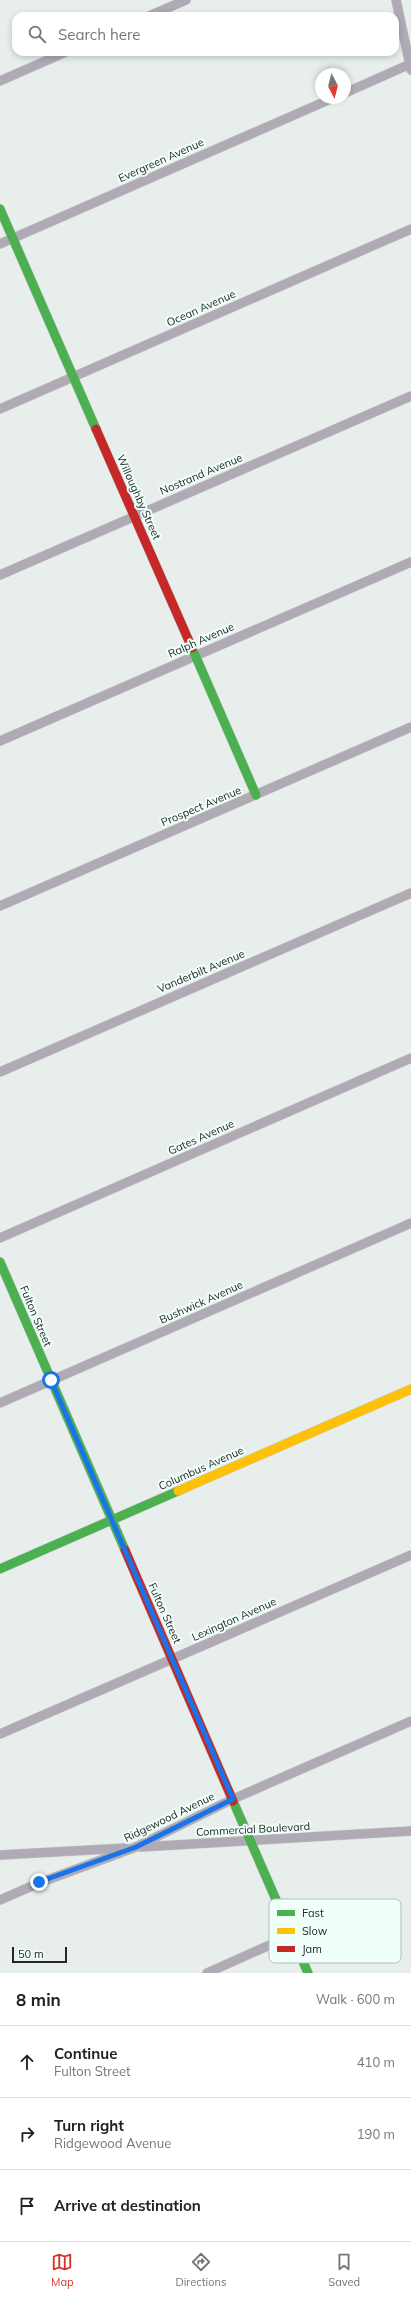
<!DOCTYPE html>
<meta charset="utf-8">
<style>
:root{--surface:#fff;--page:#f6f6f6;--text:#222;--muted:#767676;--line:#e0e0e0;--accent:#d93025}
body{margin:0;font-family:Mulish,sans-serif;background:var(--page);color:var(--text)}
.compass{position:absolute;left:315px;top:68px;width:36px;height:36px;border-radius:50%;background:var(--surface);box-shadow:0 2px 6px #0003;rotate:173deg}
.scale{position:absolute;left:12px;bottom:10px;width:55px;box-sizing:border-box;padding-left:4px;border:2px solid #232827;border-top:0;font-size:11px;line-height:14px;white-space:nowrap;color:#232827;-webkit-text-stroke:3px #f1fffa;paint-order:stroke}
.stop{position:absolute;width:12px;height:12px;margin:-9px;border:3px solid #1a73e8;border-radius:50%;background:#fff}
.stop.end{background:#1a73e8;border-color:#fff;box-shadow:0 1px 4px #0008}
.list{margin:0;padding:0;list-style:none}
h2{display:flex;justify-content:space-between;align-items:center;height:52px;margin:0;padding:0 16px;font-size:17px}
h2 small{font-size:13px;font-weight:400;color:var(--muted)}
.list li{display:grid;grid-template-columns:26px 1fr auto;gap:12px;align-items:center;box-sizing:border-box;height:72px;padding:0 16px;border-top:1px solid var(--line)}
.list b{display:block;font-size:15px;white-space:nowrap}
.list p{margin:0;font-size:13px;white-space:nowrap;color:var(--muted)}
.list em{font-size:13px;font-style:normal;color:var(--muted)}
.icon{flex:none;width:22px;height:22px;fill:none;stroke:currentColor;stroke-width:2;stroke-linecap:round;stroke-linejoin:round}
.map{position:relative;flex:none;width:411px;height:1973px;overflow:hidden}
.search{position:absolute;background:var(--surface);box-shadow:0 2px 6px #0003;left:12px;right:12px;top:12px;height:44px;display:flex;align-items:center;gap:10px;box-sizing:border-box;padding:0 14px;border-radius:12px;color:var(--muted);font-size:15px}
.sheet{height:268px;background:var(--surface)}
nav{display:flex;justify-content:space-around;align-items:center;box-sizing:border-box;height:56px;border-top:1px solid var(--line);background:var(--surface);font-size:11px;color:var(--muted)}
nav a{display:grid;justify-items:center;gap:2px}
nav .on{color:var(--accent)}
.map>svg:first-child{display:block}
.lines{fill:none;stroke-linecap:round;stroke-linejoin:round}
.street-casing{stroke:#c5cac8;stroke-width:10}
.fast-casing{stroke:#c5cac8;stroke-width:10}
.slow-casing{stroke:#c5cac8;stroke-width:10}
.jam-casing{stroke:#c5cac8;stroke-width:10}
.street{stroke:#b0aab5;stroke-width:9}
.fast{stroke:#4caf50;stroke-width:9}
.slow{stroke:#ffc107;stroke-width:9}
.jam{stroke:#c62828;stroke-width:9}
.route{stroke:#1a73e8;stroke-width:5}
.labels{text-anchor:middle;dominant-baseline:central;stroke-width:4;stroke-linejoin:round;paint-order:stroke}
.street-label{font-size:11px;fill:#232827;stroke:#f1fffa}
.key{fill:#f1fffa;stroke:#b3bebb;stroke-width:1}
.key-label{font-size:11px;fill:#232827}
</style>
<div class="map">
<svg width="411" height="1973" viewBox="0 0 411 1973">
<rect width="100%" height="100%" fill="#e7eeec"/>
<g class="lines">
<g class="street-casing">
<g id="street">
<path d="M396,0L411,70"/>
<path d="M149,16L186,0"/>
<path d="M0,81L66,52"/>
<path d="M345,93L410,64"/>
<path d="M0,244L333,98"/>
<path d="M0,409L411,229"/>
<path d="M0,575L411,396"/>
<path d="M0,741L411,562"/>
<path d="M0,906L411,727"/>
<path d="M0,1072L411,893"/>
<path d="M0,1238L411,1058"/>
<path d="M0,1403L411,1223"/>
<path d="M0,1734L411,1555"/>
<path d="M141,1847L411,1831"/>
<path d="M0,1855L126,1848"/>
<path d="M0,1900L39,1883L136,1847L233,1799L411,1721"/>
<path d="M207,1973L292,1935"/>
</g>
</g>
<g class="fast-casing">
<g id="fast">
<path d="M0,209L96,429"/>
<path d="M192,648L256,795"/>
<path d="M0,1262L125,1550"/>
<path d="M0,1569L178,1491"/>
<path d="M233,1801L308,1973"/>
</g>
</g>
<g class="slow-casing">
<path id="slow" d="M178,1491L411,1389"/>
</g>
<g class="jam-casing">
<g id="jam">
<path d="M96,429L192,648"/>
<path d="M125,1550L233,1801"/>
</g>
</g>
<use href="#street" class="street"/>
<use href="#fast" class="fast"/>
<use href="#slow" class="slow"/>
<use href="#jam" class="jam"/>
</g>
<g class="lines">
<path class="route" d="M39,1882L136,1847L233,1799L51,1380"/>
</g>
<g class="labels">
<g class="street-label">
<text transform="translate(161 160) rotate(-24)">Evergreen Avenue</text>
<text transform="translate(201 308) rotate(-24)">Ocean Avenue</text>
<text transform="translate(201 474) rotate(-23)">Nostrand Avenue</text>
<text transform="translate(139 497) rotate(66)">Willoughby Street</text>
<text transform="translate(201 640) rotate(-24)">Ralph Avenue</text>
<text transform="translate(201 806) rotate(-23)">Prospect Avenue</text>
<text transform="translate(201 971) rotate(-23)">Vanderbilt Avenue</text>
<text transform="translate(201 1137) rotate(-24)">Gates Avenue</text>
<text transform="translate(201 1302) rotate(-24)">Bushwick Avenue</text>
<text transform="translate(36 1316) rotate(67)">Fulton Street</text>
<text transform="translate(201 1468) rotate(-24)">Columbus Avenue</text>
<text transform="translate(165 1613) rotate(66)">Fulton Street</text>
<text transform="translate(234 1619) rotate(-24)">Lexington Avenue</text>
<text transform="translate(169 1817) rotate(-26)">Ridgewood Avenue</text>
<text transform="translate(253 1829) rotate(-3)">Commercial Boulevard</text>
</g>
</g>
<rect x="269" y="1899" width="132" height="64" rx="6" class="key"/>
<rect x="277" y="1910" width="18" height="6" fill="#4caf50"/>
<rect x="277" y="1928" width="18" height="6" fill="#ffc107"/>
<rect x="277" y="1946" width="18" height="6" fill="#c62828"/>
<g class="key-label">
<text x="302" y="1917">Fast</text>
<text x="302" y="1935">Slow</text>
<text x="302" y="1953">Jam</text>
</g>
</svg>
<svg class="compass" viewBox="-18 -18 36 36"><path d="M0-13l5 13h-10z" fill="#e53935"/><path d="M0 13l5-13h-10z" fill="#767676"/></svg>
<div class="scale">50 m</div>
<div class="stop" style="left:51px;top:1380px"></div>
<div class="stop end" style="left:39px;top:1882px"></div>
<div class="search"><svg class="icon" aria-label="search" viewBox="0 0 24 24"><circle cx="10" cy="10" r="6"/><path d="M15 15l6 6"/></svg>Search here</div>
</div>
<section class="sheet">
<h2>8 min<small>Walk · 600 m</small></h2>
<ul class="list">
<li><svg class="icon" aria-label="ahead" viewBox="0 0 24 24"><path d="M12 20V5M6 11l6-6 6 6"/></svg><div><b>Continue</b><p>Fulton Street</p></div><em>410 m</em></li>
<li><svg class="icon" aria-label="right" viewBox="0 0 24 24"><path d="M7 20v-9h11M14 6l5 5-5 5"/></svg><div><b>Turn right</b><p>Ridgewood Avenue</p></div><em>190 m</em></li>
<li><svg class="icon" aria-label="arrive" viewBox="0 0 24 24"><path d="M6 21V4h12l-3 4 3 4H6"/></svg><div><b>Arrive at destination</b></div></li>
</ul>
</section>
<nav>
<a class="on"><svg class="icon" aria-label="map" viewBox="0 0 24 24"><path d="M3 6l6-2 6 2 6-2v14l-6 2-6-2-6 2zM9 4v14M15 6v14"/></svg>Map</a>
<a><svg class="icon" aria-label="directions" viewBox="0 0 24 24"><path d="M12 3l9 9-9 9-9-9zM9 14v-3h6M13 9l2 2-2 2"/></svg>Directions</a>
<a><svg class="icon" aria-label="saved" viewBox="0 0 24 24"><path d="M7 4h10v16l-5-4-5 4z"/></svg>Saved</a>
</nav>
